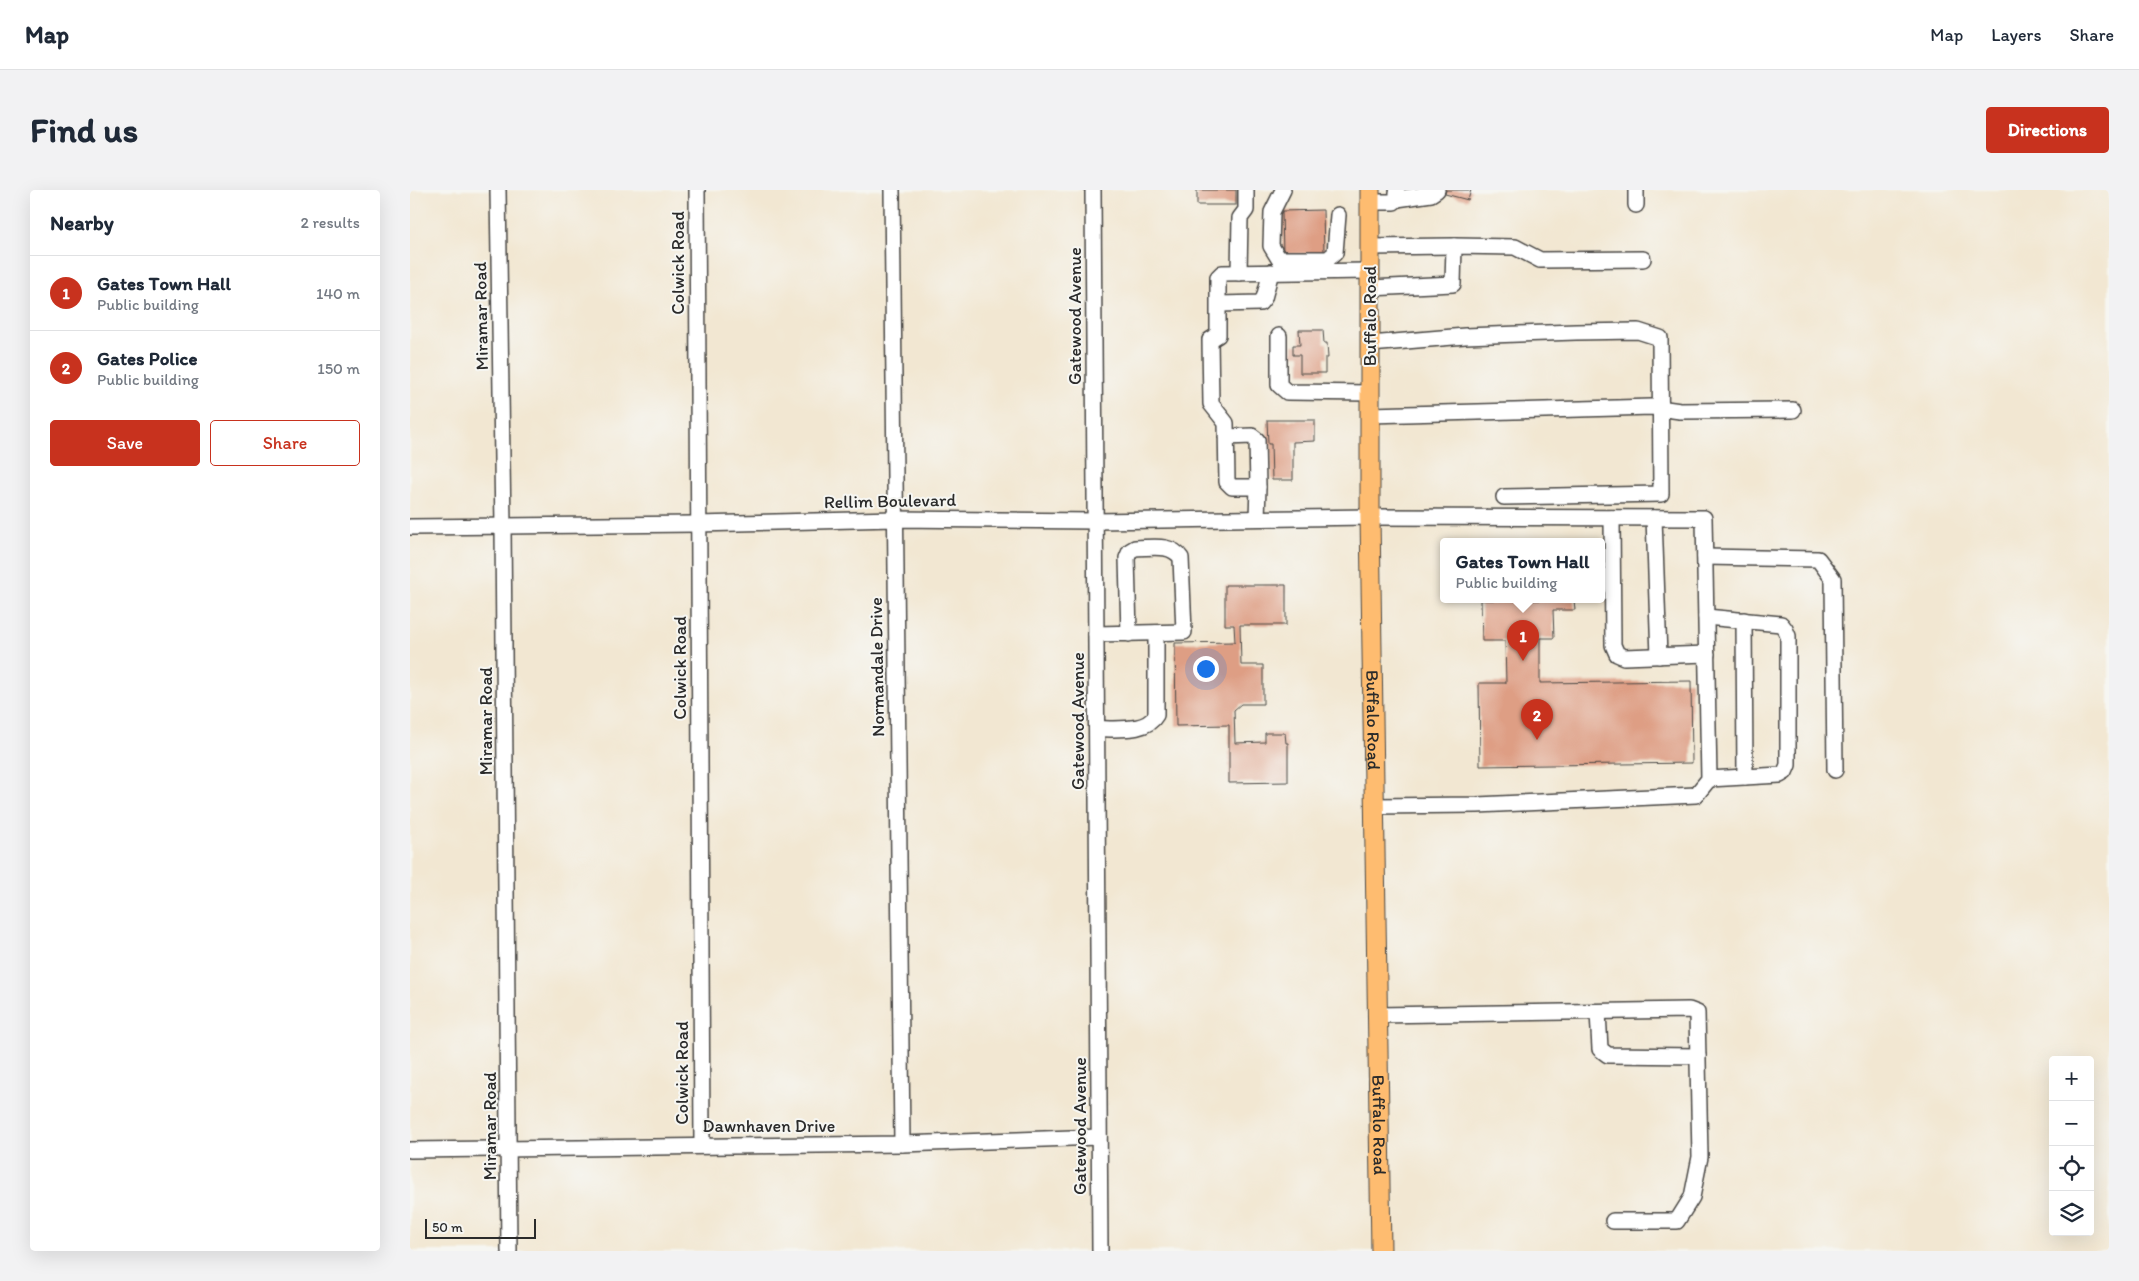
<!DOCTYPE html>
<meta charset="utf-8">
<style>
:root{--surface:#fff;--page:#f2f2f3;--text:#1f2937;--muted:#747a83;--line:#e0e1e3;--accent:#c8321e}
body{margin:0;font-family:Itim,sans-serif;background:var(--page);color:var(--text)}
.controls{position:absolute;right:15px;bottom:15px;display:grid;overflow:hidden;border-radius:5px;box-shadow:0 5px 20px #0002}
.controls button{width:45px;height:45px;display:grid;place-items:center;padding:0;border:0;border-bottom:1px solid var(--line);background:var(--surface);color:var(--text);font:25px sans-serif}
.scale{position:absolute;left:15px;bottom:12px;width:111px;box-sizing:border-box;padding-left:5px;border:2px solid #2b2b2b;border-top:0;font-size:14px;line-height:18px;white-space:nowrap;color:#2b2b2b;-webkit-text-stroke:4px #f6f6f2;paint-order:stroke}
.you{position:absolute;left:795px;top:478px;width:18px;height:18px;margin:-12px;border:4px solid #fff;border-radius:50%;background:#1a73e8;box-shadow:0 0 0 8px #1a73e833}
.badge{display:grid;place-items:center;width:32px;height:32px;border-radius:50%;background:var(--accent);color:#fff;font-size:16px;font-weight:700}
.pin{position:absolute;translate:-50% -41px;filter:drop-shadow(0 1px 2px #0008)}
.pin::after{content:'';position:absolute;top:26px;width:18px;height:15px;background:inherit;clip-path:polygon(0 0,100% 0,50% 100%)}
.popup{position:absolute;left:1030px;top:348px;width:165px;height:65px;box-sizing:border-box;display:grid;place-content:center;border-radius:5px;background:var(--surface);filter:drop-shadow(0 1px 4px #0005);font-size:16px;white-space:nowrap;color:var(--muted)}
.popup b{font-size:19px;color:var(--text)}
.popup::after{content:'';position:absolute;left:50%;top:100%;margin-left:-10px;border:10px solid transparent;border-top-color:var(--surface)}
.list{margin:0;padding:0;list-style:none}
h2{display:flex;justify-content:space-between;align-items:center;height:65px;margin:0;padding:0 20px;font-size:21px}
h2 small{font-size:16px;font-weight:400;color:var(--muted)}
.list li{display:grid;grid-template-columns:32px 1fr auto;gap:15px;align-items:center;box-sizing:border-box;height:75px;padding:0 20px;border-top:1px solid var(--line)}
.list b{display:block;font-size:19px;white-space:nowrap}
.list p{margin:0;font-size:16px;white-space:nowrap;color:var(--muted)}
.list em{font-size:16px;font-style:normal;color:var(--muted)}
.actions{display:flex;gap:10px;padding:15px 20px}
.actions a{flex:1;padding:11px 0;border:1px solid var(--accent);border-radius:5px;text-align:center;font-size:18px;color:var(--accent)}
.actions .main{background:var(--accent);color:#fff}
.icon{flex:none;width:28px;height:28px;fill:none;stroke:currentColor;stroke-width:2;stroke-linecap:round;stroke-linejoin:round}
.map{position:relative;flex:none;width:1699px;height:1061px;overflow:hidden;border-radius:5px}
header{display:flex;align-items:center;gap:30px;box-sizing:border-box;height:70px;padding:0 25px;background:var(--surface);border-bottom:1px solid var(--line)}
header strong{font-size:24px}
nav{display:flex;gap:28px;margin-inline-start:auto;font-size:18px}
.intro{display:flex;align-items:center;justify-content:space-between;box-sizing:border-box;height:120px;padding:0 30px}
h1{margin:0;font-size:35px}
.button{padding:12px 22px;border-radius:5px;background:var(--accent);color:#fff;font-size:18px;font-weight:700}
main{display:flex;gap:30px;padding:0 30px}
aside{flex:1;background:var(--surface);border-radius:5px;box-shadow:0 5px 20px #0002}
.map>svg:first-child{display:block}
.building{fill:#de9e84}
.lines{fill:none;stroke-linecap:round;stroke-linejoin:round}
.minor-casing{stroke:#494744;stroke-width:18}
.major-casing{stroke:#494744;stroke-width:21}
.minor{stroke:#fff;stroke-width:15}
.major{stroke:#febc70;stroke-width:19}
.labels{text-anchor:middle;dominant-baseline:central;stroke-width:4;stroke-linejoin:round;paint-order:stroke}
.street-label{font-size:18px;fill:#2b2b2b;stroke:#f6f6f2}
</style>
<header>
<strong>Map</strong>
<nav><a>Map</a><a>Layers</a><a>Share</a></nav>
</header>
<div class="intro"><h1>Find us</h1><a class="button">Directions</a></div>
<main>
<aside>
<h2>Nearby<small>2 results</small></h2>
<ul class="list">
<li><span class="badge">1</span><div><b>Gates Town Hall</b><p>Public building</p></div><em>140 m</em></li>
<li><span class="badge">2</span><div><b>Gates Police</b><p>Public building</p></div><em>150 m</em></li>
</ul>
<div class="actions"><a class="main">Save</a><a>Share</a></div>
</aside>
<div class="map">
<svg width="1699" height="1061" viewBox="0 0 1699 1061">
<rect width="100%" height="100%" fill="#f6f6f2"/>
<filter id="ink" filterUnits="userSpaceOnUse"><feTurbulence type="fractalNoise" baseFrequency=".02" numOctaves="2"/><feDisplacementMap in="SourceGraphic" scale="10" xChannelSelector="R" yChannelSelector="G"/><feConvolveMatrix kernelMatrix="1 2 1 2 8 2 1 2 1" color-interpolation-filters="sRGB"/></filter>
<filter id="wash" filterUnits="userSpaceOnUse"><feTurbulence type="fractalNoise" baseFrequency=".0096" numOctaves="4" result="noise"/><feDisplacementMap in="SourceGraphic" scale="20" xChannelSelector="R" yChannelSelector="G"/><feGaussianBlur stdDeviation="1.12" result="paint"/><feColorMatrix in="noise" values="0 0 0 0 0 0 0 0 0 0 0 0 0 0 0 0 0 1.4 0 .05"/><feComposite in="paint" operator="in"/></filter>
<g filter="url(#wash)">
<rect width="100%" height="100%" fill="#f2e7d2"/>
<g id="blocks">
<g class="building">
<rect x="787" y="0" width="39" height="15"/>
<path d="M1036,0H1061L1058,10L1035,4Z"/>
<path d="M913,20L914,63L873,64L872,21Z"/>
<path d="M889,140H913L914,153H917L918,168H915V183H890V165H883V155H890Z"/>
<path d="M857,230H905V251L883,252V290H862L861,254H858Z"/>
<path d="M815,395H876V435H830L831,475H853V514H831L824,520L825,553L855,552V543H875L876,553H878V592L819,593V535L766,536L765,453L825,452L824,435H815Z"/>
<path d="M1071,410H1164L1165,420H1143L1144,448H1130V493L1281,491L1282,573L1070,576L1069,493H1096L1095,451H1072Z"/>
</g>
</g>
</g>
<g filter="url(#ink)">
<use href="#blocks" fill-opacity="0" stroke="#494744" stroke-width="1"/>
<g class="lines">
<g class="minor-casing">
<g id="minor">
<path d="M88,0L93,337L99,1061"/>
<path d="M287,0L292,955"/>
<path d="M482,0L492,954"/>
<path d="M683,0L690,1061"/>
<path d="M873,0L862,22L861,56L869,69H918L925,63L928,25"/>
<path d="M1226,0V15"/>
<path d="M987,9L1021,4L1027,0"/>
<path d="M959,12H984L987,9V2"/>
<path d="M959,57L1044,56"/>
<path d="M829,83L830,28L836,20V0"/>
<path d="M960,98L1043,94L1044,56L1105,57L1130,70L1233,69"/>
<path d="M809,114L850,113L854,108L861,82"/>
<path d="M869,146V195L877,202L960,203"/>
<path d="M960,154L1055,146L1166,142L1228,141L1250,148L1251,304L1094,307"/>
<path d="M960,225L1242,217L1270,221L1383,220"/>
<path d="M816,247L842,246L847,250L848,297H822L817,292L816,233L801,214L800,150L808,145V87L812,83L959,81"/>
<path d="M847,328L848,297"/>
<path d="M1202,328L1203,455L1207,464L1214,467L1297,464"/>
<path d="M1244,328L1249,466"/>
<path d="M0,337L287,334L484,329L686,331L960,327L1294,328L1299,589L1286,605L1067,615L964,616"/>
<path d="M1295,367L1408,369L1423,389L1425,580"/>
<path d="M1296,427L1371,434L1375,439L1378,446V575L1375,582L1370,585L1299,589"/>
<path d="M1334,430L1335,587"/>
<path d="M686,444L774,442L771,368C761,353 741,358 725,358L720,361L717,368L719,444"/>
<path d="M687,539C706,538 736,543 746,525V443"/>
<path d="M1188,822L1190,859L1198,865L1288,866"/>
<path d="M968,825L1279,820L1287,823L1290,967L1282,1007L1267,1031H1203"/>
<path d="M0,960L492,954L689,947"/>
</g>
</g>
<g class="major-casing">
<g id="major">
<path id="s1" d="M960,0V327L971,1061"/>
</g>
</g>
<use href="#minor" class="minor"/>
<use href="#major" class="major"/>
</g>
</g>
<g class="labels">
<g class="street-label">
<text transform="translate(268 73) rotate(-90)">Colwick Road</text>
<text transform="translate(71 126) rotate(-91)">Miramar Road</text>
<text transform="translate(665 126) rotate(-90)">Gatewood Avenue</text>
<text transform="translate(960 126) rotate(-90)">Buffalo Road</text>
<text transform="translate(480 311) rotate(-1)">Rellim Boulevard</text>
<text transform="translate(467 477) rotate(-91)">Normandale Drive</text>
<text transform="translate(270 478) rotate(-90)">Colwick Road</text>
<text transform="translate(76 531) rotate(-90)">Miramar Road</text>
<text transform="translate(668 531) rotate(-90)">Gatewood Avenue</text>
<text stroke="none"><textPath href="#s1" startOffset="530">Buffalo Road</textPath></text>
<text transform="translate(272 883) rotate(-90)">Colwick Road</text>
<text stroke="none"><textPath href="#s1" startOffset="935">Buffalo Road</textPath></text>
<text transform="translate(80 936) rotate(-90)">Miramar Road</text>
<text x="359" y="936">Dawnhaven Drive</text>
<text transform="translate(670 936) rotate(-90)">Gatewood Avenue</text>
</g>
</g>
</svg>
<div class="controls">
<button>+</button>
<button>−</button>
<button><svg class="icon" aria-label="locate" viewBox="0 0 24 24"><circle cx="12" cy="12" r="6"/><path d="M12 2v4M12 18v4M2 12h4M18 12h4"/></svg></button>
<button><svg class="icon" aria-label="layers" viewBox="0 0 24 24"><path d="M12 4l9 5-9 5-9-5zM3 14l9 5 9-5"/></svg></button>
</div>
<div class="scale">50 m</div>
<div class="you"></div>
<div class="pin badge" style="left:1113px;top:471px">1</div>
<div class="popup"><b>Gates Town Hall</b>Public building</div>
<div class="pin badge" style="left:1127px;top:550px">2</div>
</div>
</main>
